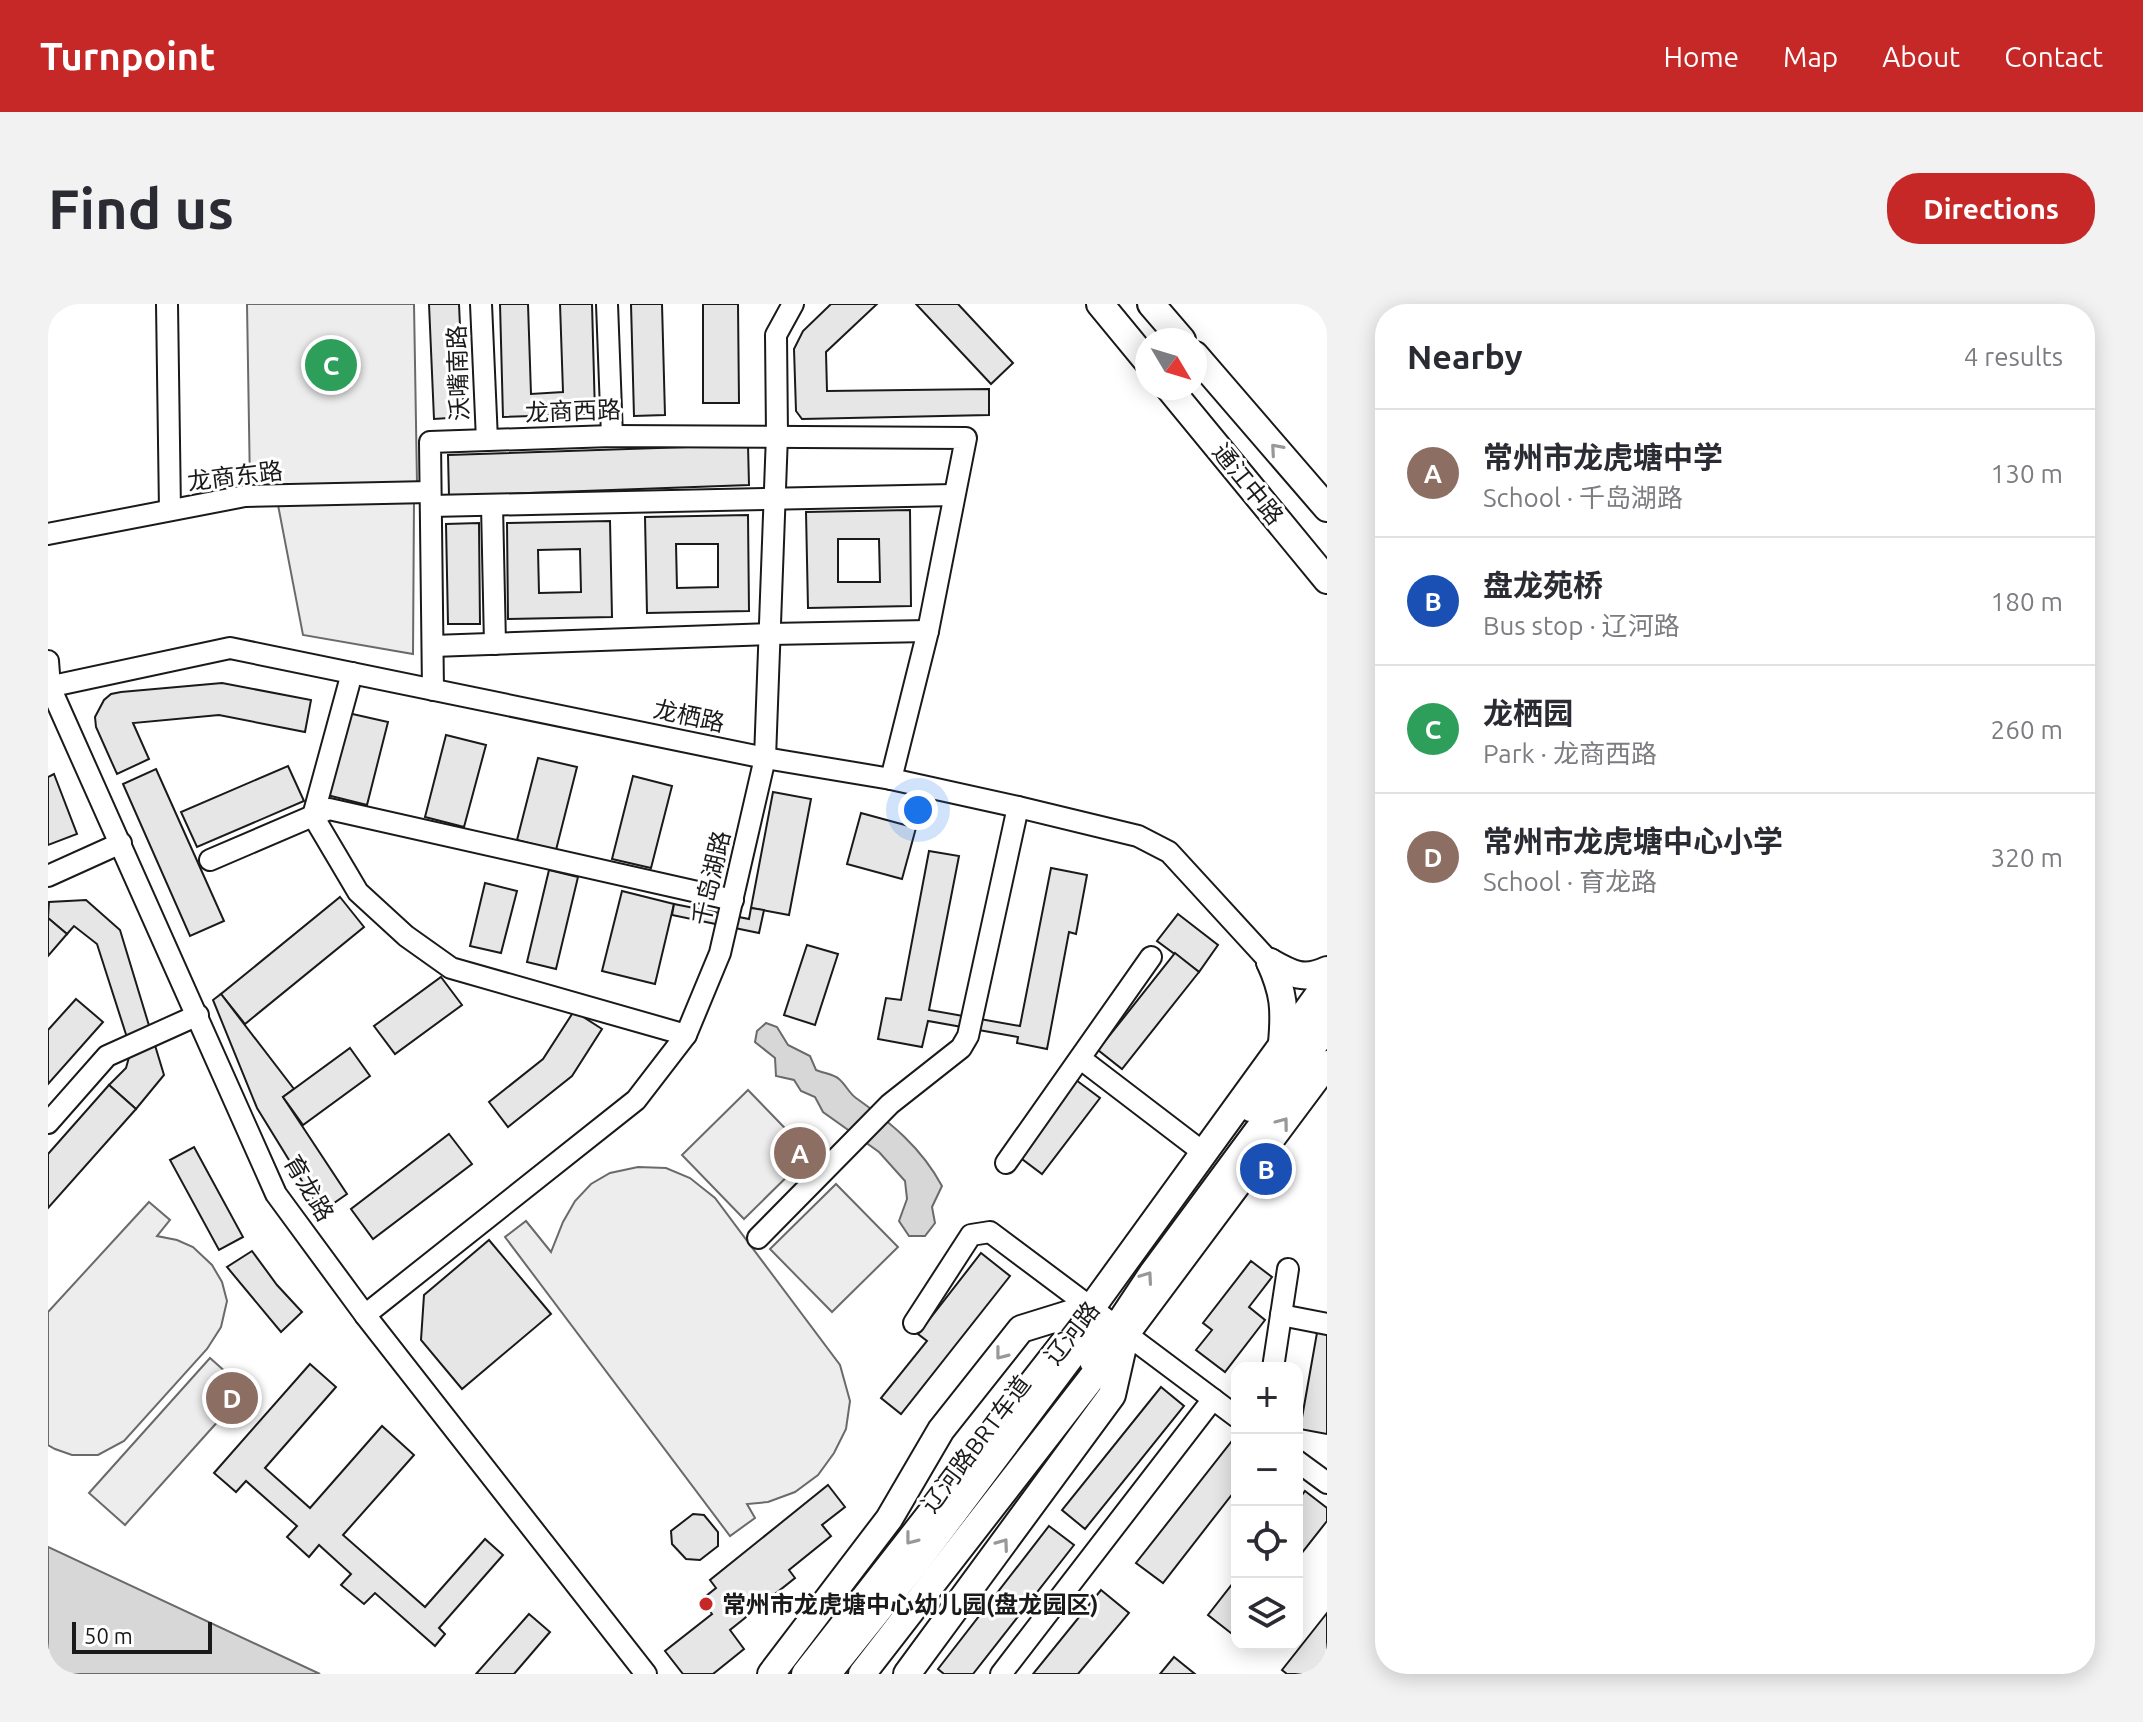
<!DOCTYPE html>
<meta charset="utf-8">
<style>
:root{--surface:#fff;--page:#f2f2f3;--text:#2b2b33;--muted:#7c7c81;--line:#e1e1e2;--accent:#c62828}
body{margin:0;font-family:Ubuntu,"Noto Sans SC",sans-serif;background:var(--page);color:var(--text)}
.controls{position:absolute;right:24px;bottom:24px;display:grid;overflow:hidden;border-radius:16px;box-shadow:0 4px 20px #0003}
.controls button{width:72px;height:72px;display:grid;place-items:center;padding:0;border:0;border-bottom:2px solid var(--line);background:var(--surface);color:var(--text);font:40px sans-serif}
.compass{position:absolute;left:1087px;top:24px;width:72px;height:72px;border-radius:50%;background:var(--surface);box-shadow:0 4px 20px #0003;rotate:128deg}
.scale{position:absolute;left:24px;bottom:20px;width:140px;box-sizing:border-box;padding-left:8px;border:4px solid #1a1a1a;border-top:0;font-size:22px;line-height:28px;white-space:nowrap;color:#1a1a1a;-webkit-text-stroke:6px #fff;paint-order:stroke}
.you{position:absolute;left:870px;top:506px;width:28px;height:28px;margin:-20px;border:6px solid #fff;border-radius:50%;background:#1a73e8;box-shadow:0 0 0 12px #1a73e833}
.badge{display:grid;place-items:center;width:52px;height:52px;border-radius:50%;background:var(--accent);color:#fff;font-size:26px;font-weight:700}
.pin{position:absolute;translate:-50% -50%;border:4px solid #fff;box-shadow:0 2px 8px #0006}
.list{margin:0;padding:0;list-style:none}
h2{display:flex;justify-content:space-between;align-items:center;height:104px;margin:0;padding:0 32px;font-size:34px}
h2 small{font-size:26px;font-weight:400;color:var(--muted)}
.list li{display:grid;grid-template-columns:52px 1fr auto;gap:24px;align-items:center;box-sizing:border-box;height:128px;padding:0 32px;border-top:2px solid var(--line)}
.list b{display:block;font-size:30px;white-space:nowrap}
.list p{margin:0;font-size:26px;white-space:nowrap;color:var(--muted)}
.list em{font-size:26px;font-style:normal;color:var(--muted)}
.icon{flex:none;width:44px;height:44px;fill:none;stroke:currentColor;stroke-width:2;stroke-linecap:round;stroke-linejoin:round}
.map{position:relative;flex:none;width:1279px;height:1370px;overflow:hidden;border-radius:32px}
header{display:flex;align-items:center;gap:48px;box-sizing:border-box;height:112px;padding:0 40px;background:var(--accent);color:#fff}
header strong{font-size:38px}
nav{display:flex;gap:44px;margin-inline-start:auto;font-size:28px}
.intro{display:flex;align-items:center;justify-content:space-between;box-sizing:border-box;height:192px;padding:0 48px}
h1{margin:0;font-size:56px}
.button{padding:20px 36px;border-radius:32px;background:var(--accent);color:#fff;font-size:28px;font-weight:700}
main{display:flex;gap:48px;padding:0 48px}
aside{flex:1;background:var(--surface);border-radius:32px;box-shadow:0 4px 20px #0003}
.map>svg:first-child{display:block}
.built{fill:#ededed;stroke:#6a6a6a;stroke-width:2}
.water{fill:#d7d7d7;stroke:#6a6a6a;stroke-width:2}
.building{fill:#e6e6e6;stroke:#1a1a1a;stroke-width:2;fill-rule:evenodd}
.lines{fill:none;stroke-linecap:round;stroke-linejoin:round}
.minor-casing{stroke:#1a1a1a;stroke-width:24}
.major-casing{stroke:#1a1a1a;stroke-width:30}
.minor{stroke:#fff;stroke-width:20}
.major{stroke:#fff;stroke-width:26}
.oneway{stroke:#989898}
.poi-dot{fill:#c62828;stroke:#fff;stroke-width:3}
.labels{text-anchor:middle;dominant-baseline:central;stroke-width:6;stroke-linejoin:round;paint-order:stroke}
.street-label{font-size:24px;fill:#1a1a1a;stroke:#fff}
.poi-label{font-size:24px;font-weight:bold;fill:#1a1a1a;stroke:#fff;text-anchor:start}
</style>
<header>
<strong>Turnpoint</strong>
<nav><a>Home</a><a>Map</a><a>About</a><a>Contact</a></nav>
</header>
<div class="intro"><h1>Find us</h1><a class="button">Directions</a></div>
<main>
<div class="map">
<svg width="1279" height="1370" viewBox="0 0 1279 1370">
<rect width="100%" height="100%" fill="#fff"/>
<g class="built">
<path d="M199,0H366L369,179L202,182Z"/>
<path d="M366,196L365,350L255,331L230,201Z"/>
<path d="M700,786L762,850L696,915L634,851Z"/>
<path d="M590,863L618,864L642,874L667,894L792,1061L802,1097L798,1125L786,1149L770,1171L747,1188L720,1198L699,1200L707,1214L682,1232L457,933L478,917L503,948L515,918L527,897L543,880L562,869Z"/>
<path d="M788,880L850,943L784,1008L722,945Z"/>
<path d="M101,898L122,916L109,932L129,936L145,943L164,961L174,978L179,997L173,1023L159,1045L76,1137L50,1151H24L7,1145L0,1141V1008Z"/>
<path d="M162,1054L198,1086L77,1221L41,1189Z"/>
</g>
<g class="water">
<path d="M718,719L729,723L740,741L762,752L768,766C775,769 786,770 791,775C798,781 801,789 808,794C843,819 873,843 894,882L884,903L887,919L877,932H861L851,917L859,895L857,877L831,848L775,808L767,793L753,787L746,776L728,772L727,754L707,738L709,727Z"/>
<path d="M0,1243L272,1370H12L0,1364Z"/>
</g>
<g class="building">
<path d="M381,0H411L416,113L386,115Z"/>
<path d="M452,0H480L483,90L515,88L512,0H544L547,110L455,113Z"/>
<path d="M583,0H614L617,111L586,112Z"/>
<path d="M655,0H690L691,99H655Z"/>
<path d="M783,0H829L778,48L779,87L941,85V111L754,115L748,107L746,45L755,27Z"/>
<path d="M868,0H910L965,59L943,80Z"/>
<path d="M700,141L701,181L401,192L400,151Z"/>
<path d="M862,206L863,302L760,304L758,208ZM790,235H831L832,278H790Z"/>
<path d="M700,211L701,307L599,309L597,213ZM628,240H670V283L629,284Z"/>
<path d="M562,217L564,313L460,315L459,219ZM532,245L533,288L491,289L490,246Z"/>
<path d="M431,219L432,320H400L398,220Z"/>
<path d="M174,379L263,396L257,428L171,411L85,419L101,455L69,470L48,423L47,413L56,396L63,390L73,388Z"/>
<path d="M300,409L340,418L319,501L279,491Z"/>
<path d="M398,431L438,441L416,523L377,513Z"/>
<path d="M490,454L529,463L508,546L469,536Z"/>
<path d="M240,462L256,497L149,543L133,508Z"/>
<path d="M108,465L176,617L142,632L75,480Z"/>
<path d="M6,470L29,530L0,541V473Z"/>
<path d="M585,472L624,482L603,564L564,555Z"/>
<path d="M725,488L763,495L741,611L703,604Z"/>
<path d="M813,509L868,524L854,575L799,560Z"/>
<path d="M881,547L911,552L881,706L972,722L1003,564L1039,571L1028,630L1021,628L999,745L969,739L970,733L880,717L874,743L830,735L838,694L853,696Z"/>
<path d="M501,566L530,573L508,665L479,658Z"/>
<path d="M437,579L469,587L453,649L422,642Z"/>
<path d="M574,587L626,600L607,680L554,667Z"/>
<path d="M292,593L316,623L197,720L173,690Z"/>
<path d="M38,596L72,626L116,771L88,805L61,781L78,764L83,746L49,640L26,622L19,630L0,614L1,598Z"/>
<path d="M626,600L701,615L703,604L716,606L711,629L624,611Z"/>
<path d="M1130,610L1170,641L1151,668L1109,637Z"/>
<path d="M0,614L19,630L0,652Z"/>
<path d="M759,641L790,650L767,721L736,711Z"/>
<path d="M1127,649L1151,668L1074,765L1050,746Z"/>
<path d="M393,673L414,701L347,750L326,722Z"/>
<path d="M173,690L246,785L235,793L299,890L273,908L209,804L165,696Z"/>
<path d="M28,695L55,718L0,780V726Z"/>
<path d="M526,707L554,725L524,772L460,823L441,798L495,755Z"/>
<path d="M302,744L322,772L255,821L235,793Z"/>
<path d="M1028,776L1052,794L994,870L970,852Z"/>
<path d="M61,781L88,805L0,904V850Z"/>
<path d="M401,830L424,860L325,935L303,905Z"/>
<path d="M146,843L195,933L171,946L122,856Z"/>
<path d="M441,936L503,1010L414,1085L373,1036L376,991Z"/>
<path d="M204,947L229,981L254,1008L233,1028L179,963Z"/>
<path d="M933,949L962,972L853,1110L833,1094L879,1037L870,1030Z"/>
<path d="M1203,957L1224,973L1201,1003L1217,1016L1177,1068L1148,1046L1164,1026L1155,1019Z"/>
<path d="M1270,1023L1279,1024V1130L1252,1125Z"/>
<path d="M262,1060L288,1083L217,1164L262,1204L334,1122L366,1151L295,1231L377,1303L437,1235L455,1251L391,1324L397,1330L387,1342L327,1289L316,1300L293,1281L303,1270L271,1241L261,1253L239,1233L249,1222L198,1177L188,1188L166,1169Z"/>
<path d="M1113,1083L1136,1102L1037,1225L1014,1206Z"/>
<path d="M1187,1133L1189,1134V1184L1115,1279L1088,1259Z"/>
<path d="M780,1181L797,1203L774,1221L783,1232L741,1266L747,1274L682,1326L696,1345L665,1370H635L617,1347L664,1310L653,1296L668,1284L662,1276Z"/>
<path d="M1257,1187L1279,1204V1217L1249,1255V1198Z"/>
<path d="M645,1210L656,1211L670,1228V1242L652,1256L638,1255L624,1240L623,1227Z"/>
<path d="M1001,1222L1026,1241L925,1370H896L890,1365Z"/>
<path d="M1189,1274V1332L1188,1333L1160,1311Z"/>
<path d="M1053,1286L1081,1309L1030,1370H985Z"/>
<path d="M1279,1309V1367L1277,1370H1239L1234,1366Z"/>
<path d="M481,1310L502,1328L466,1370H428Z"/>
<path d="M1126,1353L1147,1370H1112Z"/>
</g>
<g class="lines">
<g class="minor-casing">
<g id="minor">
<path d="M119,0L122,206"/>
<path d="M433,0L439,136"/>
<path d="M559,0L564,132"/>
<path d="M444,201L447,340"/>
<path d="M383,202L906,191"/>
<path d="M0,230L197,192L382,188"/>
<path d="M385,342L722,330L880,327"/>
<path d="M0,357L2,383L228,890L317,1011L598,1370"/>
<path d="M304,369L265,512L310,588L358,632L403,664L638,731"/>
<path d="M0,383L182,344L717,454L843,475L970,503L1090,532L1121,548L1222,658"/>
<path d="M385,386L382,138L564,132L918,134L880,327L843,475"/>
<path d="M162,556L281,505L685,596"/>
<path d="M0,572L73,539"/>
<path d="M1033,755L1156,849"/>
<path d="M1202,807L1279,705"/>
<path d="M0,819L59,752L150,711"/>
<path d="M958,859L1103,653"/>
<path d="M710,934L842,800L913,744L920,732L970,503"/>
<path d="M317,1011L588,796L638,731L672,649L717,454L729,131L728,31L745,0"/>
<path d="M1233,1011L1279,1020"/>
<path d="M866,1019L923,931L942,928L1189,1113"/>
<path d="M1042,1058L1101,969L1279,728"/>
<path d="M1225,1064L1240,965"/>
<path d="M1249,1157L1279,1179"/>
<path d="M783,1370L871,1260L1024,1056L1051,1009"/>
<path d="M953,1370L1165,1095"/>
</g>
</g>
<g class="major-casing">
<g id="major">
<path d="M1052,0L1099,57"/>
<path d="M1103,0L1134,36"/>
<path d="M1147,51L1279,204"/>
<path d="M1121,84L1279,276"/>
<path d="M1222,658C1236,689 1237,705 1234,739"/>
<path d="M1222,658C1243,670 1256,677 1279,666"/>
<path d="M723,1370L841,1215L893,1126L973,1025L1044,1003"/>
<path d="M757,1370L1044,1003L1279,679"/>
<path d="M814,1370L1077,1031L1279,760"/>
<path d="M859,1370L1064,1091L1076,1038"/>
</g>
</g>
<use href="#minor" class="minor"/>
<use href="#major" class="major"/>
</g>
<defs><path id="oneway-chevron" d="M-2-3.5L2.5 0L-2 3.5" fill="none" stroke-width="1.6" stroke-linecap="round" stroke-linejoin="round" transform="scale(2)"/></defs>
<g class="oneway">
<use href="#oneway-chevron" transform="translate(1228 145) rotate(-131)"/>
<use href="#oneway-chevron" transform="translate(1235 819) rotate(-53)"/>
<use href="#oneway-chevron" transform="translate(1099 973) rotate(-55)"/>
<use href="#oneway-chevron" transform="translate(953 1050) rotate(128)"/>
<use href="#oneway-chevron" transform="translate(863 1235) rotate(128)"/>
<use href="#oneway-chevron" transform="translate(955 1240) rotate(-54)"/>
</g>
<circle class="poi-dot" cx="658" cy="1300" r="8"/>
<g class="labels">
<g class="street-label">
<text transform="translate(410 69) rotate(-92)">沃嘴南路</text>
<text transform="translate(525 107) rotate(-2)">龙商西路</text>
<text transform="translate(187 172) rotate(-7)">龙商东路</text>
<text transform="translate(1200 180) rotate(51)">通江中路</text>
<text transform="translate(641 412) rotate(12)">龙栖路</text>
<text transform="translate(663 574) rotate(-77)">千岛湖路</text>
<text transform="translate(261 884) rotate(59)">育龙路</text>
<text transform="translate(1024 1029) rotate(-52)">辽河路</text>
<text transform="translate(928 1140) rotate(-53)">辽河路BRT车道</text>
</g>
<g class="poi-label">
<text x="674" y="1300">常州市龙虎塘中心幼儿园(盘龙园区)</text>
</g>
</g>
</svg>
<div class="controls">
<button>+</button>
<button>−</button>
<button><svg class="icon" aria-label="locate" viewBox="0 0 24 24"><circle cx="12" cy="12" r="6"/><path d="M12 2v4M12 18v4M2 12h4M18 12h4"/></svg></button>
<button><svg class="icon" aria-label="layers" viewBox="0 0 24 24"><path d="M12 4l9 5-9 5-9-5zM3 14l9 5 9-5"/></svg></button>
</div>
<svg class="compass" viewBox="-18 -18 36 36"><path d="M0-13l5 13h-10z" fill="#e53935"/><path d="M0 13l5-13h-10z" fill="#7c7c81"/></svg>
<div class="scale">50 m</div>
<div class="you"></div>
<div class="pin badge" style="left:752px;top:849px;background:#8d6e63">A</div>
<div class="pin badge" style="left:1218px;top:865px;background:#1a4fb4">B</div>
<div class="pin badge" style="left:283px;top:61px;background:#2e9e5b">C</div>
<div class="pin badge" style="left:184px;top:1094px;background:#8d6e63">D</div>
</div>
<aside>
<h2>Nearby<small>4 results</small></h2>
<ul class="list">
<li><span class="badge" style="background:#8d6e63">A</span><div><b>常州市龙虎塘中学</b><p>School · 千岛湖路</p></div><em>130 m</em></li>
<li><span class="badge" style="background:#1a4fb4">B</span><div><b>盘龙苑桥</b><p>Bus stop · 辽河路</p></div><em>180 m</em></li>
<li><span class="badge" style="background:#2e9e5b">C</span><div><b>龙栖园</b><p>Park · 龙商西路</p></div><em>260 m</em></li>
<li><span class="badge" style="background:#8d6e63">D</span><div><b>常州市龙虎塘中心小学</b><p>School · 育龙路</p></div><em>320 m</em></li>
</ul>
</aside>
</main>
